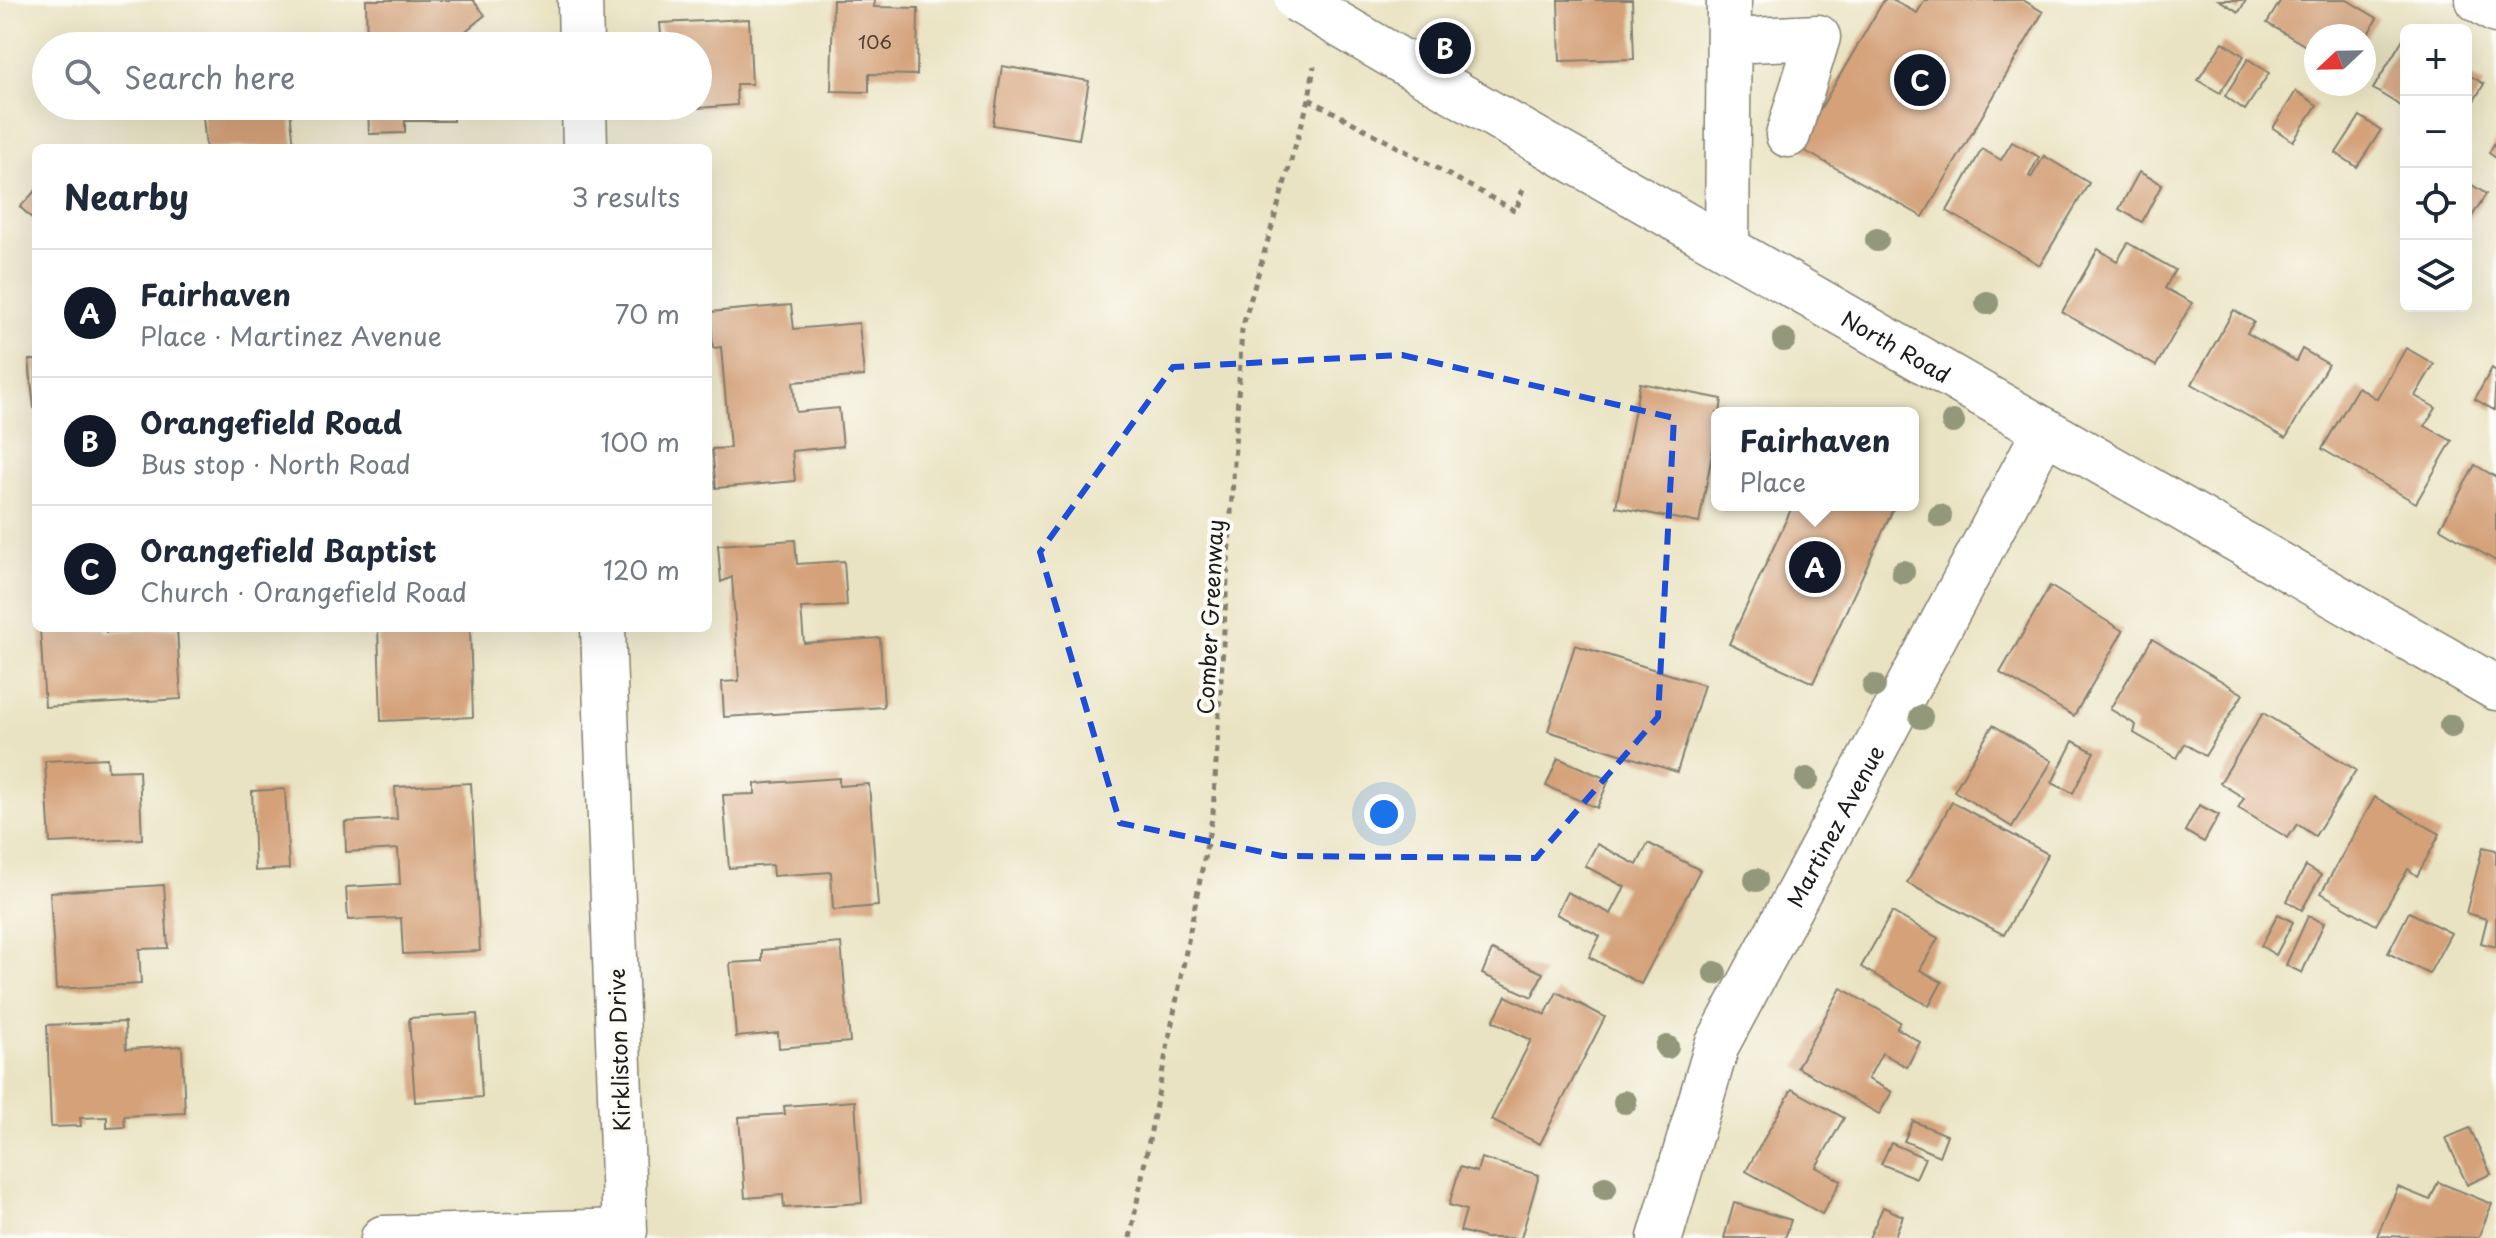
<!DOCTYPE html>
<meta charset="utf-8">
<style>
:root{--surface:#fff;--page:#f2f2f3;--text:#1f2937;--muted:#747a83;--line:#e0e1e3;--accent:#111827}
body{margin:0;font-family:"Playpen Sans",sans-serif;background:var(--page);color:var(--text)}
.controls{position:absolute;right:24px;top:24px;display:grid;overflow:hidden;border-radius:12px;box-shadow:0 8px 32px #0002}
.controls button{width:72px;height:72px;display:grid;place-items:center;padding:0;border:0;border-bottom:2px solid var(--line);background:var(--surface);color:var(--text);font:40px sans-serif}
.compass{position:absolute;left:2304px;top:24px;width:72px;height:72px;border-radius:50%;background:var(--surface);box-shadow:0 8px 32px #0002;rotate:248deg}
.you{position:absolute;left:1384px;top:814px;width:28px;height:28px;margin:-20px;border:6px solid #fff;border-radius:50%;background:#1a73e8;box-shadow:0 0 0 12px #1a73e833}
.badge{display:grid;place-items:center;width:52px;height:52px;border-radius:50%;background:var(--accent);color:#fff;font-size:26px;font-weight:700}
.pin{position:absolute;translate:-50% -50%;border:4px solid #fff;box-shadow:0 2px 8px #0006}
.popup{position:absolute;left:1711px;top:407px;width:208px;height:104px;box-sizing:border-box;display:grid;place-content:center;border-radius:12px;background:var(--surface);filter:drop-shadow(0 2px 6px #0005);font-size:26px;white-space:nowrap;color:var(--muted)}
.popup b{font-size:30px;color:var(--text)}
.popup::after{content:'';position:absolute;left:50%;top:100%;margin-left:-16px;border:16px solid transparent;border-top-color:var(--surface)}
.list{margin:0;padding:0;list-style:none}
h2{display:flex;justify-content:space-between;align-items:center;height:104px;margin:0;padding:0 32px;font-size:34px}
h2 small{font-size:26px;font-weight:400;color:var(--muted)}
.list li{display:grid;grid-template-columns:52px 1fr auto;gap:24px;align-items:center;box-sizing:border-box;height:128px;padding:0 32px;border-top:2px solid var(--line)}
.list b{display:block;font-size:30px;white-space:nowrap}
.list p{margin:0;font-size:26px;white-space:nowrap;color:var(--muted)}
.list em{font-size:26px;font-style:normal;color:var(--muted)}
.icon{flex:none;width:44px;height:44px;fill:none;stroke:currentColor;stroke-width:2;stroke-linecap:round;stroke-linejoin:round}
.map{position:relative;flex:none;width:2496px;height:1238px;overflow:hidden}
.search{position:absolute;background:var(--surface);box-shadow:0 8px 32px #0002;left:32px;top:32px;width:680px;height:88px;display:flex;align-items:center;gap:20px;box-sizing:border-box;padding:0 28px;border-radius:44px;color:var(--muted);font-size:30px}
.panel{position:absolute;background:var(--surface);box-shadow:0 8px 32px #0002;left:32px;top:144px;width:680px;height:488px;border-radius:12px}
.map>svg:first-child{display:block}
.building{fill:#d4a179}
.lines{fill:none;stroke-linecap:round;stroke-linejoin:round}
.minor-casing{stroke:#838070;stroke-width:47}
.path{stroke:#838070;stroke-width:5;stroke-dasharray:6 6;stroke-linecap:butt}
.minor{stroke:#fff;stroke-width:44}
.minor-bridge-casing{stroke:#838070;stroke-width:47;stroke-linecap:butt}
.minor-bridge{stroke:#fff;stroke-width:44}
.tree{fill:#93987a}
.marked{fill:none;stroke:#1d4ed8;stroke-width:6;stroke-dasharray:16 10;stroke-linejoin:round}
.labels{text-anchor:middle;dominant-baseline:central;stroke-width:8;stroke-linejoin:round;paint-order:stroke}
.number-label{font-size:18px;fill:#4a3d33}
.street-label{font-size:22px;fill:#1c1c1c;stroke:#fdfcf7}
</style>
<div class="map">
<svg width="2496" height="1238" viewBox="0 0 2496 1238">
<rect width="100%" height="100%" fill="#fdfcf7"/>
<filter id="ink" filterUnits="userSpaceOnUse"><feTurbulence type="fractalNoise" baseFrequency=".0125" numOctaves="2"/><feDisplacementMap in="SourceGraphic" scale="16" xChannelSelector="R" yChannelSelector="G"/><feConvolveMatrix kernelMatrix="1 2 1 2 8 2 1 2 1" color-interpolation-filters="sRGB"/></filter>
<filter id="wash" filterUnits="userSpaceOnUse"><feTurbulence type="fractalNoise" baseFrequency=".006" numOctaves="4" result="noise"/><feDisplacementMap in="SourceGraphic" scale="32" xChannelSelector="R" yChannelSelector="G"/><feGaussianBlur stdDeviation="1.8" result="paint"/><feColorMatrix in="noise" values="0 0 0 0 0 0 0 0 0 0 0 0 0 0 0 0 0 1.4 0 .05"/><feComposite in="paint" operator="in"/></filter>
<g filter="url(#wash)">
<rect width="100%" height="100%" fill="#eae3c3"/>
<g id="blocks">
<g class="building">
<path d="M366,0H473L485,15L456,39L404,40V46H367Z"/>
<path d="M833,0H875L874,7L918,8L917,75L869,74V92L831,91Z"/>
<path d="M1558,0H1632L1634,59L1560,61Z"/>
<path d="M1884,0H1892L1917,13L1925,0H2023L2043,12L1923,217L1798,147Z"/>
<path d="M2219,0H2246L2239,12Z"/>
<path d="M2281,0H2347L2377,18L2364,41V36H2316V52L2267,23Z"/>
<path d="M749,19L752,84H736L737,105L698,108V46H662L660,23Z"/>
<path d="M2404,37L2406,38V109L2373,89Z"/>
<path d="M2223,42L2244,56L2220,93L2198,80Z"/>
<path d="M2248,59L2269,73L2245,110L2225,96Z"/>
<path d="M1002,66L1089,81L1079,139L993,125Z"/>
<path d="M2466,73L2484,84L2466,114Z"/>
<path d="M2296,91L2317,105L2293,141L2273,128Z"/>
<path d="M202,106H247L248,114L290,110L294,146L206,148Z"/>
<path d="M368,106H453V121H405V133L369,134Z"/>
<path d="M2360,116L2381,130L2357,167L2336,153Z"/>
<path d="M2496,140V158L2489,153Z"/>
<path d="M2012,142L2039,157L2029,176L2031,178L2044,156L2089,183L2040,265L1947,211L1982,149L2001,160Z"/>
<path d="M2139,172L2162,184L2142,222L2119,209Z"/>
<path d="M2466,181L2486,194L2466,226Z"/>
<path d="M36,190V222L20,207Z"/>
<path d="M2128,243L2175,270L2165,288L2192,303L2156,366L2062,312L2098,249L2117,261Z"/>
<path d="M791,305L794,329L859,323L864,376L793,382L796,412L839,408L843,446L792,451L795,481L716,488L712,449L730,448L721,347L713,348L710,312Z"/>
<path d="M2234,310L2254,322L2247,333L2296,361L2302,349L2328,364L2286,438L2192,384Z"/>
<path d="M2406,348L2434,364L2415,396L2436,408L2425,426L2452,441L2416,503L2322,449L2358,387L2377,399Z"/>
<path d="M29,360H36V408H34Z"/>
<path d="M2492,368L2496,371L2494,410L2475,399Z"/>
<path d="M1640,383L1722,399L1720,413H1717V428L1699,523L1616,507Z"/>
<path d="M2475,465L2496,477V561L2440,528Z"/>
<path d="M1793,505H1895L1813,683L1729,644Z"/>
<path d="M795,540L797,564L844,561L847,606L801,608L804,643L880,638L884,707L724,717L722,682L739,681L732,577L721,582L718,545Z"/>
<path d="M2050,586L2123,631L2074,716L2000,673Z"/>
<path d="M40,628H106V632L177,628L181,699L45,707Z"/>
<path d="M378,628H470L473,717L381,721Z"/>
<path d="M2152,639L2243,694L2205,756L2185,744L2177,758L2134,733L2136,725L2110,709Z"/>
<path d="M1575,645L1704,685L1677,772L1548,731Z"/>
<path d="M2263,713L2356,770L2315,836L2297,824L2288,838L2238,808L2244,798L2220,783Z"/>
<path d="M1993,725L2052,761L2012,827L1954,791Z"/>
<path d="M2073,741L2094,752L2073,793L2052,783Z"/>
<path d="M107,758L108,771L139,770L142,839L50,843L45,761Z"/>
<path d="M1558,758L1609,780L1597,808L1546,786Z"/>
<path d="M839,778V786L869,784L878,906L833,910L831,872L773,876L772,865L729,868L723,795L755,794V784Z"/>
<path d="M471,783L480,951L403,954L401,918L348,920L346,887L400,884L398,849L346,852L345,822L397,819L395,787Z"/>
<path d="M285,789L289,869L255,871L252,791Z"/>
<path d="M2375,797L2440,834L2417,876L2408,869L2376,925L2321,893Z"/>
<path d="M1952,802L2048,854L2004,935L1907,883Z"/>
<path d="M2199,805L2219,815L2204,842L2185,831Z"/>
<path d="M1648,843L1700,870L1641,984L1589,957L1600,936L1556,914L1567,892L1611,914L1625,887L1585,866L1597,844L1637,865Z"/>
<path d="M2483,847L2496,850V947L2481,943L2487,919L2466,913Z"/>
<path d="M2306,866L2321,875L2302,910L2287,901Z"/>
<path d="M164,885L168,948L139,949L141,984L56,989L50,892Z"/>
<path d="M1892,912L1938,938L1920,970L1942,982L1929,1006L1861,967Z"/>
<path d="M2409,912L2451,933L2429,974L2388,953Z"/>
<path d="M2278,914L2293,922L2276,955L2261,946Z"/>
<path d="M2308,916L2324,923L2302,973L2286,965Z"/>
<path d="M841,943L850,1042L779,1048L778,1033L736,1037L730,963L762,961V950Z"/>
<path d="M1492,950L1543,973L1532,997L1482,974Z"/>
<path d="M1841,988L1900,1022L1897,1028L1920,1042L1907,1067L1882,1053L1868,1079L1892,1092L1879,1114L1797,1067Z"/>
<path d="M1557,992L1605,1017L1540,1144L1491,1120L1531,1040L1493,1021L1506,996L1545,1015Z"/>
<path d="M477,1014L482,1097L415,1102L409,1018Z"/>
<path d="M125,1022L126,1049L182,1046L185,1113L124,1116L125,1127L107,1128V1117L80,1118L81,1126L51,1127L47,1025Z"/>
<path d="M1792,1089L1844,1118L1816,1167L1841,1181L1822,1214L1746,1171Z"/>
<path d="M855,1101L862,1203L784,1208L783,1195L745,1198L739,1117L785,1114L784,1106Z"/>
<path d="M1913,1121L1947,1135L1939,1156L1904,1141Z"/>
<path d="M2470,1128L2491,1174L2467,1185L2446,1138Z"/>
<path d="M1891,1143L1925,1158L1916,1178L1881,1164Z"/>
<path d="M1481,1158L1539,1175L1521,1238H1486L1460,1231L1466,1210L1449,1205L1460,1167L1477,1172Z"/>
<path d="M2438,1182L2492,1204L2478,1238L2377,1236L2398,1187L2430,1200Z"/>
<path d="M1734,1203L1791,1220L1785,1238H1724Z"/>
<path d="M1883,1207L1903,1216L1894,1238H1869Z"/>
</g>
</g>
</g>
<g filter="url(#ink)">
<use href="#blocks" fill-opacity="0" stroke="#838070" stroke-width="2"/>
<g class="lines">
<g class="minor-casing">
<g id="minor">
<path d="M580,0L581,46"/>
<path d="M2478,0L2496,11"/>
<path d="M1729,41L1818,37L1788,135"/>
<path d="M584,106L585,148"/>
<path id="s1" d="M1499,118L2496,688"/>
<path d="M1727,248L1729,0"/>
<path d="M383,1238L625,1231L603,628"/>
<path id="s2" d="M1660,1238L1717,1045L2045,430"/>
</g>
</g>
<g class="path">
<path d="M1309,99L1516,211L1524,185"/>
<path d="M1130,1238L1213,813L1242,329L1309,99L1314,66"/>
</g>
<use href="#minor" class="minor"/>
<g class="minor-bridge-casing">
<path id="minor-bridge" d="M1297,0L1499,118"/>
</g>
<use href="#minor-bridge" class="minor-bridge"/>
</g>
<g class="tree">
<circle cx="1877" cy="240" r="12"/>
<circle cx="1987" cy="303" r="12"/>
<circle cx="1784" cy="340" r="12"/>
<circle cx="1953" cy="422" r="12"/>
<circle cx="1940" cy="516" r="12"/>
<circle cx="1903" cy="572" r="12"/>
<circle cx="1874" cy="686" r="12"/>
<circle cx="1921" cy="717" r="12"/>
<circle cx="2451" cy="726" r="12"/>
<circle cx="1807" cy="779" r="12"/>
<circle cx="1756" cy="880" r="12"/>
<circle cx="1715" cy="973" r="12"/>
<circle cx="1667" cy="1047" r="12"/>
<circle cx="1625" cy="1102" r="12"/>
<circle cx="1605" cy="1188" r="12"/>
</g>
</g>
<path class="marked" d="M1402,355L1674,418L1658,717L1536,858L1282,856L1120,823L1040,552L1173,367Z"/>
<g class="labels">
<g class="number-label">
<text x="875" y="41">106</text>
</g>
<g class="street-label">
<text stroke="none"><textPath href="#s1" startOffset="458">North Road</textPath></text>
<text transform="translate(1209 617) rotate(-87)">Comber Greenway</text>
<text stroke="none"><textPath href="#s2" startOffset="450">Martinez Avenue</textPath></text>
<text transform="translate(618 1050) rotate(-92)">Kirkliston Drive</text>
</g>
</g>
</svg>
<div class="controls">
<button>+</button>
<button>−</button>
<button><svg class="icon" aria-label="locate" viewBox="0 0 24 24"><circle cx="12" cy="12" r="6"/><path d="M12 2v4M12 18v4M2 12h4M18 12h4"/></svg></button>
<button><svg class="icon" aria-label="layers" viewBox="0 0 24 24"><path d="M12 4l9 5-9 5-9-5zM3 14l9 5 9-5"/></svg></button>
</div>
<svg class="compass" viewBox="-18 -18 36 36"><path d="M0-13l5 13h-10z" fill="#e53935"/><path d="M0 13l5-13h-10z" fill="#747a83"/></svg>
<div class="you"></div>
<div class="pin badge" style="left:1815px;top:567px">A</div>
<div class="popup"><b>Fairhaven</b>Place</div>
<div class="pin badge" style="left:1445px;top:48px">B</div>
<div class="pin badge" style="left:1920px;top:80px">C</div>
<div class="search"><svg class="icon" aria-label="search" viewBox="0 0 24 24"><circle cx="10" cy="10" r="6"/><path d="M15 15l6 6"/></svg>Search here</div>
<section class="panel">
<h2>Nearby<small>3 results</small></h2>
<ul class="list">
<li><span class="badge">A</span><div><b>Fairhaven</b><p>Place · Martinez Avenue</p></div><em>70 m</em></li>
<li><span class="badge">B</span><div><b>Orangefield Road</b><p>Bus stop · North Road</p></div><em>100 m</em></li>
<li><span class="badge">C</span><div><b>Orangefield Baptist</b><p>Church · Orangefield Road</p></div><em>120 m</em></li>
</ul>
</section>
</div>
